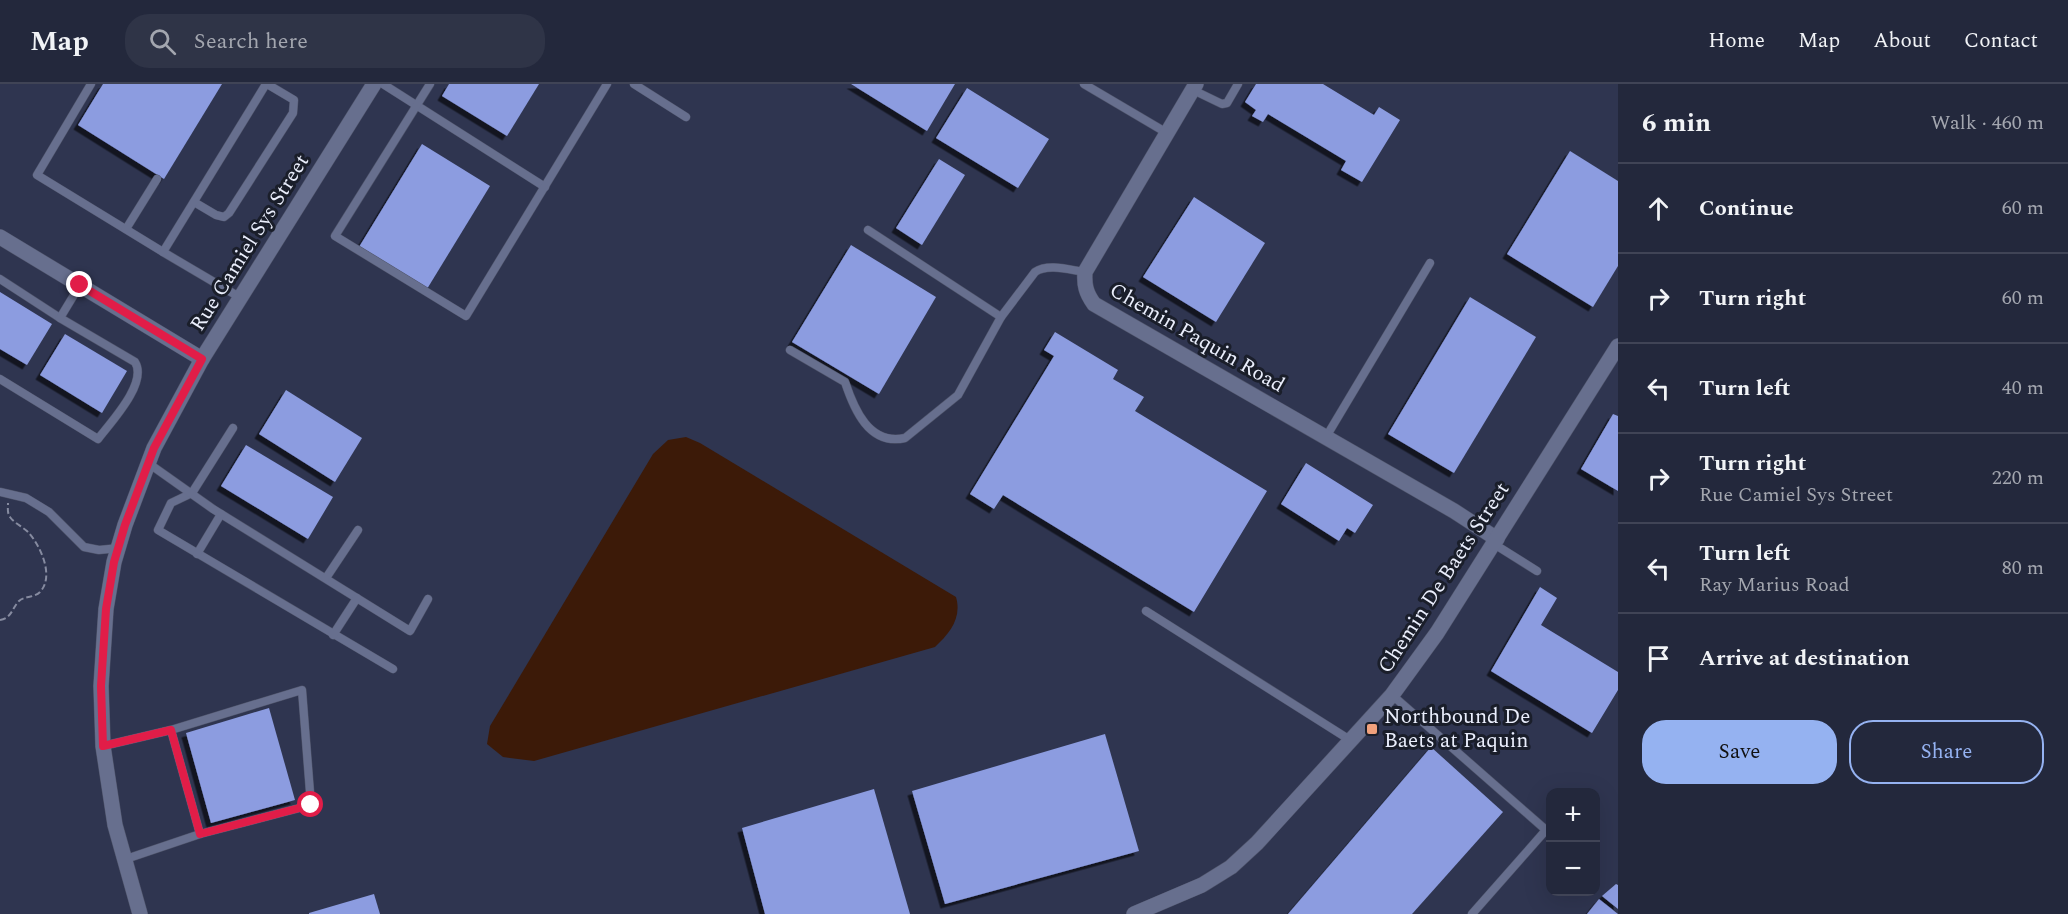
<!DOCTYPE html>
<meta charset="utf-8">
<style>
:root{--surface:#23283c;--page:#2f3447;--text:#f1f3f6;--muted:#a3a6af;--line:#404456;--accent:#95b2f1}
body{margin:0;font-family:Spectral,serif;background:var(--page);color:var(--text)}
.controls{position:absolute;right:18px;bottom:18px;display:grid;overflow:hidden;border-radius:12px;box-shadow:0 6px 24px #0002}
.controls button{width:54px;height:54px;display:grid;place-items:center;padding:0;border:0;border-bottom:2px solid var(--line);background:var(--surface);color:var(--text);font:30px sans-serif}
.stop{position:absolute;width:18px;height:18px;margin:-14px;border:4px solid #e11d48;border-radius:50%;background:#fff}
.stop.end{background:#e11d48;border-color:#fff;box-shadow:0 2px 6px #0008}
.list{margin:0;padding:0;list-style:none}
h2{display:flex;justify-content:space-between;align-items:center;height:78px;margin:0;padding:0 24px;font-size:26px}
h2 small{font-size:20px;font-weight:400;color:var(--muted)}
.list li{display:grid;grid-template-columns:39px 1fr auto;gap:18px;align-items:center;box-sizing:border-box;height:90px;padding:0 24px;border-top:2px solid var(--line)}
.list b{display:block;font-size:22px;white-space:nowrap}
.list p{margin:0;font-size:20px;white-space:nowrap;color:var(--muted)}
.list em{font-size:20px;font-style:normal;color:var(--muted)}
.actions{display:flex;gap:12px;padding:18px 24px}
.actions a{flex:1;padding:14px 0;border:2px solid var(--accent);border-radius:24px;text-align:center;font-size:21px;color:var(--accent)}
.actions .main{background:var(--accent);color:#111}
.icon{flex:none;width:33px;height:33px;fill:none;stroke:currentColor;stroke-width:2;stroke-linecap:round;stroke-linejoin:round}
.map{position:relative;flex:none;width:1618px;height:830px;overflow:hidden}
header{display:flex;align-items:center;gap:36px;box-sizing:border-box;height:84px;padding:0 30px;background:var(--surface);border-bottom:2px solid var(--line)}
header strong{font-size:28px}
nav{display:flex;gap:33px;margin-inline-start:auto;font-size:21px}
.search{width:420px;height:54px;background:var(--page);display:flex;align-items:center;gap:15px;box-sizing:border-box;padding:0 21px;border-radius:24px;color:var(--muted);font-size:22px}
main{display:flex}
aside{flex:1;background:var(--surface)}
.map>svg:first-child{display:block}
.water{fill:#3c1a08}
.building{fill:#8c9ce0;filter:url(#shadow)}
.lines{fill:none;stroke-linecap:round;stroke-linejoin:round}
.service-casing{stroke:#4e5369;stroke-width:9}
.minor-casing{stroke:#4e5369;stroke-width:16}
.path{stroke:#868ba0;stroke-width:2;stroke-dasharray:6 3;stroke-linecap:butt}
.service{stroke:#676f8e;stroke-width:8}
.minor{stroke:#676f8e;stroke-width:15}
.route{stroke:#e11d48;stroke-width:8}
.poi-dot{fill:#f1a17c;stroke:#1a1e2a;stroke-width:2}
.labels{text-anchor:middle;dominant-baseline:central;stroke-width:6;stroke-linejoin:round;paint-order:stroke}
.street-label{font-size:21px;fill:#eaeefc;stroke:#1a1e2a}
.poi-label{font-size:21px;fill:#eaeefc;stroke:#1a1e2a;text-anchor:start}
</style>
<header>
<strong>Map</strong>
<div class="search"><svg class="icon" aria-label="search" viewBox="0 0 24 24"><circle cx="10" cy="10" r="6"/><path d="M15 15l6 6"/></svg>Search here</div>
<nav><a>Home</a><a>Map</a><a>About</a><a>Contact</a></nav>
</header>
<main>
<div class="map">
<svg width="1618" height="830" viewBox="0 0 1618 830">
<defs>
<filter id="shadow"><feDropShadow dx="-4.5" dy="4.5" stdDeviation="0" flood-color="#0009"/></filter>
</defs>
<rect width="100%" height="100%" fill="#2f3550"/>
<path class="water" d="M686,353L700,359L956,513C962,534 950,549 935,563L534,677L503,673L487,660L490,642L653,370L668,356Z"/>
<g class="building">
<path d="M103,0H222L164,95L78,41Z"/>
<path d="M449,0H539L507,52L442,12Z"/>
<path d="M851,0H955L927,47Z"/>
<path d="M1256,0H1323L1374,31L1379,23L1400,36L1362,98L1341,86L1346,77L1268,30L1263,38L1252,32L1256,26L1245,18Z"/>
<path d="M967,4L1049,55L1018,104L936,54Z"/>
<path d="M422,60L490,102L427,205L359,163Z"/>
<path d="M1570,67L1618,97V182L1593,223L1507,170Z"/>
<path d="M939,75L965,91L922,161L896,144Z"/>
<path d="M1194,113L1265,159L1216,238L1143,193Z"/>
<path d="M851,161L936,213L879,310L792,258Z"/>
<path d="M0,208L52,240L27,281L0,265Z"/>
<path d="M1470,213L1536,253L1454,389L1388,350Z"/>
<path d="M1055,248L1118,286L1113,295L1144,313L1135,327L1267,407L1194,528L1003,411L994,425L970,410L1054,272L1044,266Z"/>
<path d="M65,250L127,287L102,329L40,291Z"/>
<path d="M286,306L362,354L335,398L259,350Z"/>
<path d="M1613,330L1618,332V407L1581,385Z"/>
<path d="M246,361L333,413L308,455L221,402Z"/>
<path d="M1306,379L1373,421L1355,449L1347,444L1339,457L1281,420Z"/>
<path d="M1540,503L1557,514L1541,541L1618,588V606L1592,649L1491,587Z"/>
<path d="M269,624L295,716L211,739L186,649Z"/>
<path d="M1105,650L1139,767L945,820L912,707Z"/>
<path d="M1431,663L1503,728L1412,830H1288Z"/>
<path d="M874,705L910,830H765L742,744Z"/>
<path d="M1616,800L1618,801V825L1602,812Z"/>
<path d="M374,810L380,830H309V829Z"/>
<path d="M1599,815L1618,830H1587Z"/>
</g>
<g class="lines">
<g class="service-casing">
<g id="service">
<path d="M91,0L37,91L163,168"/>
<path d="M383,0L545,103"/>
<path d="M430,0L335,152L466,232L607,0"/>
<path d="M634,0L686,33"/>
<path d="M1084,0L1167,49"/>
<path d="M1193,6L1222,20L1227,19L1238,0"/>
<path d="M194,118L216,131L224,133L229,129L293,29L294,16L267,0"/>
<path d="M126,145L157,95"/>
<path d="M868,146L1001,233"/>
<path d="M0,195L60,234"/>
<path d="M241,214L163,168L266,0"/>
<path d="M790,266L845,298C854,325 869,362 905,354L958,311L1001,233L1035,188C1048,179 1070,186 1085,188"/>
<path d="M0,295L98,355C111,338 148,299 135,278L60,234L80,201"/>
<path d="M233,344L192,409L171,419L158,446L393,585"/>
<path d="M1326,353L1430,179"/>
<path d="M148,379L213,425L410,547L428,515"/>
<path d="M0,408L26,414L49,428L84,463L99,466L119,464"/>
<path d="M1494,460L1537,487"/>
<path d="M197,470L221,430"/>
<path d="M326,494L358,446"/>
<path d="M1146,527L1350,656"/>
<path d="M333,551L357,514"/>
<path d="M1392,611L1546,746L1472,830"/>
<path d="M171,646L302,606L311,721L200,750"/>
<path d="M103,662L171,646L200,750L123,776"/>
</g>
</g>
<g class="minor-casing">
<g id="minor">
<path d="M1196,0L1085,188C1084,201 1086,209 1094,220L1454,427L1497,455"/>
<path d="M0,153L202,275"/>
<path d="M140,830L115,741L103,662L101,602L106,525L114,478L125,441L154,364L202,275L374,0"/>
<path d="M1134,830L1202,801L1231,783L1257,759L1392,611L1437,549L1618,262"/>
</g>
</g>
<path class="path" d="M0,536C12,534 12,524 19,517C24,512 34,514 40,508C55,492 40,461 28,448C23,443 14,439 10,433C7,429 8,424 8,419"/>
<use href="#service" class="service"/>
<use href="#minor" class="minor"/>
</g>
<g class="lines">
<path class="route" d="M80,201L202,275L154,364L125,441L114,478L106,525L101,602L103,662L171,646L200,750L311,721"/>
</g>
<rect class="poi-dot" x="1366" y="639" width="12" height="12" rx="3"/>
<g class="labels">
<g class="street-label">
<text transform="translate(250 159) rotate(-58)">Rue Camiel Sys Street</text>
<text transform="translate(1197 254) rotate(30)">Chemin Paquin Road</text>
<text transform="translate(1444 494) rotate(-57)">Chemin De Baets Street</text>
</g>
<g class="poi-label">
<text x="1384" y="633">Northbound De<tspan x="1384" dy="24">Baets at Paquin</tspan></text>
</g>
</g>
</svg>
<div class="controls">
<button>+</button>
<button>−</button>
</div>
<div class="stop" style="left:311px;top:721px"></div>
<div class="stop end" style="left:80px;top:201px"></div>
</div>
<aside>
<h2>6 min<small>Walk · 460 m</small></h2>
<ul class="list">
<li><svg class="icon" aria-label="ahead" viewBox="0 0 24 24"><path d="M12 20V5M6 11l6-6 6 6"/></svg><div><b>Continue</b></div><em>60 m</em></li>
<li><svg class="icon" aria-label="right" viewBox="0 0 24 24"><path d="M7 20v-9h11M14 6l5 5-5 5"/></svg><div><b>Turn right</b></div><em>60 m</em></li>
<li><svg class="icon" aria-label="left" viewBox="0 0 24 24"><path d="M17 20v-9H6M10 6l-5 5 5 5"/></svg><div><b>Turn left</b></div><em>40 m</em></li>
<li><svg class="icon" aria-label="right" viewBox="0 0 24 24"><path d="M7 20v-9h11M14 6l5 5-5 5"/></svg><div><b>Turn right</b><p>Rue Camiel Sys Street</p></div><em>220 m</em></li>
<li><svg class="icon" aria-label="left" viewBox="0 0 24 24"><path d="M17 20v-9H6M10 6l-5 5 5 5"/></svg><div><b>Turn left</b><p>Ray Marius Road</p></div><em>80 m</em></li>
<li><svg class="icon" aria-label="arrive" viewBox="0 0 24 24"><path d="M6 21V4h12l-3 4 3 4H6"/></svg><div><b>Arrive at destination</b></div></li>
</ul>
<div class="actions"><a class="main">Save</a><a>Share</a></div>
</aside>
</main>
